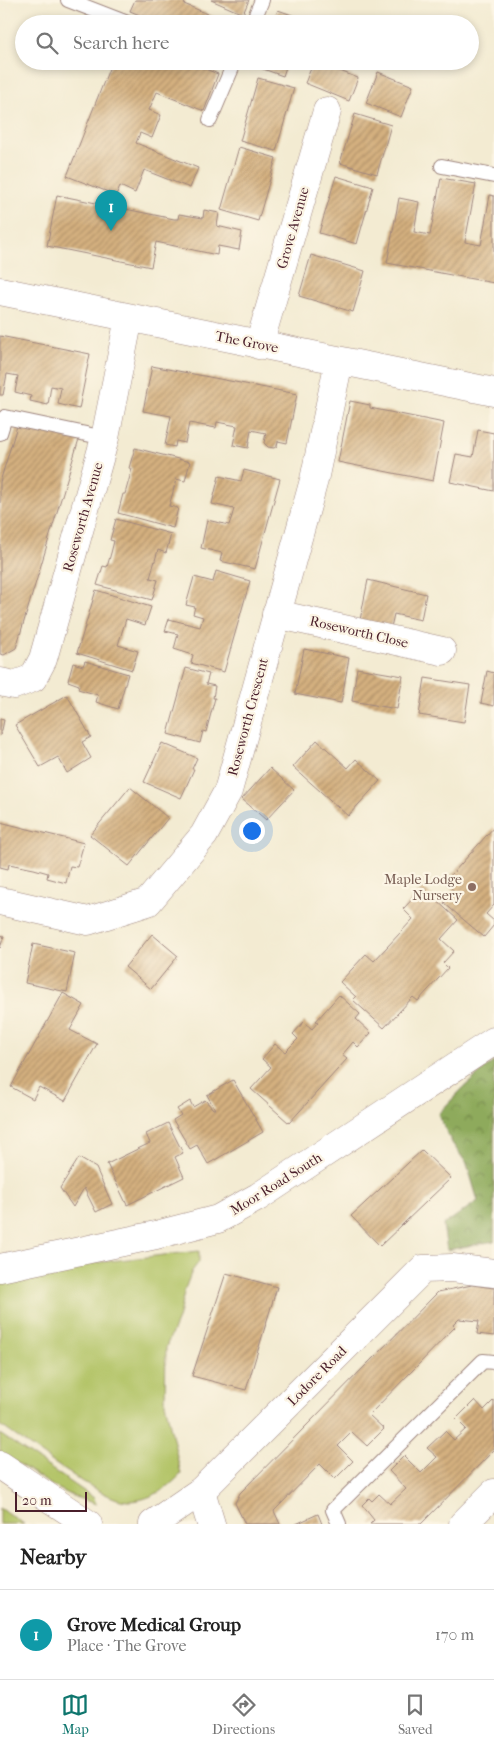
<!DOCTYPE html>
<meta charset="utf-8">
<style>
:root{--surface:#fff;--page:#f6f6f6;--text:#222;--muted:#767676;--line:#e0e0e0;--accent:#0f766e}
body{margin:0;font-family:"IM FELL French Canon",serif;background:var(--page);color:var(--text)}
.scale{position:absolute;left:15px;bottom:12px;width:72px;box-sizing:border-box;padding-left:5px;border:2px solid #4a1f2b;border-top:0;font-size:14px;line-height:18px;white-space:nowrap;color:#4a1f2b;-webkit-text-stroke:4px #fcf5e5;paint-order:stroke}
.you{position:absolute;left:251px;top:830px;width:18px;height:18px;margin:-12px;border:4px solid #fff;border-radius:50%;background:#1a73e8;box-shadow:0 0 0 8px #1a73e833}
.badge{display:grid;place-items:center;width:32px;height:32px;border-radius:50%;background:var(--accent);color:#fff;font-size:16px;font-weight:700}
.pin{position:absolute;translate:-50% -41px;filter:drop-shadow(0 1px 2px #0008)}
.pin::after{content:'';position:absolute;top:26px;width:18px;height:15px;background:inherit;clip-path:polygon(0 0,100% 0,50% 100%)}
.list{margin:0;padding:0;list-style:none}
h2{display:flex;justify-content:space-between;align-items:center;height:65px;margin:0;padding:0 20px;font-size:21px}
h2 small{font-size:16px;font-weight:400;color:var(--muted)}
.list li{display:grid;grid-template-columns:32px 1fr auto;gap:15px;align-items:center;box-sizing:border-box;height:90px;padding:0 20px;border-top:1px solid var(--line)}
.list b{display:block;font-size:19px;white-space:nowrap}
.list p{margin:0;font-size:16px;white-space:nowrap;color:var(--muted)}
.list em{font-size:16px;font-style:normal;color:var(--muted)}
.icon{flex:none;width:28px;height:28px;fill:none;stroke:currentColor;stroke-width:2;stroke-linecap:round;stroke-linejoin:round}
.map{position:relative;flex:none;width:494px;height:1524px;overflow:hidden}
.search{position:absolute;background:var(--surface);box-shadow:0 2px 8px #0003;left:15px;right:15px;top:15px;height:55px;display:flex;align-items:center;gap:12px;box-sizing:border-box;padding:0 18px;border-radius:28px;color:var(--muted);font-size:19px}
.sheet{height:155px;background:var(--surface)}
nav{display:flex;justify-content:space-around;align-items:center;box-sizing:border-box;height:70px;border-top:1px solid var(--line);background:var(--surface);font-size:14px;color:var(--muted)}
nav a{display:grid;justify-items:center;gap:2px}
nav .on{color:var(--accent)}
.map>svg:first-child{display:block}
.grass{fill:#b3c467;stroke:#7e7249}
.forest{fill:url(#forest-crowns);stroke:#6c6444}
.building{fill:url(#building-hatch)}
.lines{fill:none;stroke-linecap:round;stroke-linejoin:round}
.lane-casing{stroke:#9e857e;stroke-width:16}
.street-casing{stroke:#9e857e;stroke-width:29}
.lane{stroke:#fff;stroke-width:14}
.street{stroke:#fff;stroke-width:28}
.education-dot{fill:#8d6e63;stroke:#fcf5e5;stroke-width:2}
.labels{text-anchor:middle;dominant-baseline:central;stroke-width:4.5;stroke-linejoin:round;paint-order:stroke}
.street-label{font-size:14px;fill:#4a1f2b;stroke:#fcf5e5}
.education-label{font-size:14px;fill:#785e54;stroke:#fcf5e5;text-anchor:end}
</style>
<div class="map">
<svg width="494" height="1524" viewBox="0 0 494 1524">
<defs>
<pattern id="forest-crowns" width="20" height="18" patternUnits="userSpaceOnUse" patternTransform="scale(1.25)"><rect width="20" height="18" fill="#8eaa5c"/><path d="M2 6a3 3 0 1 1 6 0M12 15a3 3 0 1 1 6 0" fill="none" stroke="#768a4c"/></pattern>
<pattern id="building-hatch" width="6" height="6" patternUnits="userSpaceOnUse" patternTransform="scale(1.25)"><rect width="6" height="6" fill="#d4b07f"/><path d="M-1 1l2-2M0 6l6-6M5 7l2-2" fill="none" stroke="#ae8f68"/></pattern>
</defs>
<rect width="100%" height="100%" fill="#fcf5e5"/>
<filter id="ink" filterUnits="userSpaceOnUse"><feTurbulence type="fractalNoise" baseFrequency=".02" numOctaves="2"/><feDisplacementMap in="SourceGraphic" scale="10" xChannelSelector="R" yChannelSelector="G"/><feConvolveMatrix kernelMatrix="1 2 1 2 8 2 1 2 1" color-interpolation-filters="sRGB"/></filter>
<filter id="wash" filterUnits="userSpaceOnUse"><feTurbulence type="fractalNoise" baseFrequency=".0096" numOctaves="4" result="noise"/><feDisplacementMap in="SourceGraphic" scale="20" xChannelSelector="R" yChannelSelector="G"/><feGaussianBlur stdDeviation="1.12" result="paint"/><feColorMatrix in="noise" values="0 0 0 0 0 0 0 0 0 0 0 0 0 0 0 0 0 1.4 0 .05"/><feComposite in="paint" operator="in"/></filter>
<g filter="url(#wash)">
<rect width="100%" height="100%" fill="#f3ebd2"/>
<g class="grass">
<path d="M199,1251V1262L192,1271L185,1289L178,1319L166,1347L165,1403L181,1474C168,1489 148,1501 128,1501C103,1502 24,1441 0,1425V1282L84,1264Z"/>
<path d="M0,1434L94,1498L96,1504L75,1497L53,1486L0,1452Z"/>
<path d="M0,1508L24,1524H0Z"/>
</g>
<path class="forest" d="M494,1061V1241L447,1250L443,1225L478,1201L467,1164L452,1143L438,1114L464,1087Z"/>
<g id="blocks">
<g class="building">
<path d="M135,0H186L184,4L232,24H161L130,11Z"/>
<path d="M211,0H249L243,14Z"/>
<path d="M278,10L303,19L302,24H260L263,16L274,20Z"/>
<path d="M112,61H185L218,74L204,111L157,92L149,110L161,115L152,138L140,133L136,143L198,168L190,188L144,170L135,193L120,186L116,195L67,176Z"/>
<path d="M247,61H288L283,76L246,63Z"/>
<path d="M314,61L358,78L349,101L305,83Z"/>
<path d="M378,72L413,86L401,117L366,103Z"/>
<path d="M258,78L294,88L276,151L240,141Z"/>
<path d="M355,114L391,125L377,174L340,163Z"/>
<path d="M239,147L276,158L258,221L221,210Z"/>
<path d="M336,176L373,187L357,244L319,233Z"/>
<path d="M441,178L476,184L465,242L481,245L490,195L494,196V283L387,263L399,198L419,202L414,232L430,235Z"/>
<path d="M57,195L174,219H178L179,214L203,218L204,210L219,213L217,226L242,232L239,250L218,246L217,255L156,242L151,267L47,246Z"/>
<path d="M311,255L365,271L353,312L299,296Z"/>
<path d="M0,336L90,354L79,409L58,404L61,388L51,386L48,405L30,401L31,396L15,392L18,376L7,374L3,395H0Z"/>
<path d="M152,366L297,394L287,443L278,441L277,446L274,448L268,447L264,443L266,433L251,430L248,448L233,445L237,426L217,422L216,428L189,423L185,443L176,441L175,447L165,445L171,416L143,411Z"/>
<path d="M350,401L370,405V408L444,423L433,481L338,462Z"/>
<path d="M17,426L79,439L16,648L4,655L0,654V482Z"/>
<path d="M478,430L494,433V491L450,482L456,454L473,457Z"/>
<path d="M135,448L190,462L185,481L176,479L173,492L169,506L178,508L173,528L118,513L123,494H125L132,469L129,468Z"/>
<path d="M244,470L280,479L255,569L220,561L222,553L201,548L207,520L229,525L232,516L234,509L212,504L219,476L241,481Z"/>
<path d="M116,519L171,534L166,553L158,550L150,578L158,580L152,600L97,585L103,566L107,567L111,553L114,541L110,540Z"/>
<path d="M216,571L250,581L224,672L191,663L193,655L174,649L178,634L165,631L169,619L200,627L203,617L193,614L195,607L186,605L194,577L213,582Z"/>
<path d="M368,580L426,594L421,620L394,614L390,632L359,625Z"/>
<path d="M96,590L151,607L145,625L126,619L118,645L138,651L132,670L77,653Z"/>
<path d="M304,649L349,658L341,703L295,694Z"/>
<path d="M85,661L128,674L118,709L96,702L98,695L78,689L79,685L68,681L73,663L83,666Z"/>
<path d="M186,668L209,674L206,684L215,686L213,698H215L206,732L203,731L200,743L168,734Z"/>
<path d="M357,668L403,676L397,709L352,701Z"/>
<path d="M487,671L494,673V706L481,703Z"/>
<path d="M425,678L470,685L464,722L419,715Z"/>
<path d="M67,695L91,737L82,742L91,758L67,773L58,757L40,767L15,725Z"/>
<path d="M0,719L4,720L1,735H0Z"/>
<path d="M317,740L348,768L356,759L380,781L348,816L293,767Z"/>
<path d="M162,743L197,758L192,769H194L181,798L144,782Z"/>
<path d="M270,768L294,790L266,820L242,799Z"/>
<path d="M130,787L168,818L129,866L90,835Z"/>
<path d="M0,822L84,843L77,867L70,866L66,883L47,878L48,873L34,869L9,864L8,869L0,867Z"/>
<path d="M494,827V905L486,914L494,921V925L484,937L444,903L454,891L445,882Z"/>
<path d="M423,888L458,920L441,939L454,951L443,963L448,968L418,1001L413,997L384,1028L353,1000L356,997L340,982L366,954L374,961L413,919L403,909Z"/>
<path d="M152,934L178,956L151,989L125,967Z"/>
<path d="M0,935L4,936L0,948Z"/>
<path d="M33,944L75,953L67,992L25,983Z"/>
<path d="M63,993L84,1005L70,1030L97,1044L65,1101L39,1087L33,1099L11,1087Z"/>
<path d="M339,995L360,1014L356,1019L371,1033L358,1047L353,1042L342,1055L347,1059L289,1123L251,1089L271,1067L262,1059L275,1044L285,1052L298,1039L293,1034L304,1022L312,1029L318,1022L316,1021Z"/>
<path d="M233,1080L263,1132L208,1164L197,1145L190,1149L173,1120L181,1115L177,1109L190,1101L193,1107L205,1100L213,1109H215L207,1095Z"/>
<path d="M168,1123L183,1153L175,1157L184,1177L127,1205L107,1164L150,1143L146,1134Z"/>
<path d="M422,1150L451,1178L380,1246L351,1216Z"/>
<path d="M79,1158L96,1168L112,1204L96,1212L84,1188L73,1207L60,1188Z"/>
<path d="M226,1273L277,1287L246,1390L192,1376Z"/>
<path d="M472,1285L494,1288V1336L477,1334L479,1321L459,1319L453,1325L455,1327L369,1415L384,1429L367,1446L352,1432L338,1446L353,1461L335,1479L320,1464L274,1511L280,1524H245L235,1503L240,1493L438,1292Z"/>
<path d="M475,1400L484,1410L494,1400V1450L421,1524H370L374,1520L362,1505L369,1498L372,1501L379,1494L390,1504L406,1489L389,1471L404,1456L421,1473L437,1457L427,1448L445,1431L454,1440L466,1429L456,1419Z"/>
<path d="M318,1514L322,1524H296Z"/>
</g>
</g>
</g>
<g filter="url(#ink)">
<use href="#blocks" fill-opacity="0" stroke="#9e857e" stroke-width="1"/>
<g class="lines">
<g class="lane-casing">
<g id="lane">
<path d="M68,0L130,24"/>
<path d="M252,24L262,0"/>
<path d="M210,120L235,61"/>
<path d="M442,166L494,176"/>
<path d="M0,433L5,417L105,438"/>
<path d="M339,1524L333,1510L483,1361L494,1362"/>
</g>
</g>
<g class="street-casing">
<g id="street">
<path d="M0,291L494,392"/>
<path d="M259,345L327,111"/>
<path d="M276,614L442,651"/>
<path d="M0,682L14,685L33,678L43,659L105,438L129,318"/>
<path d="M0,901L88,921L148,902L204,835L228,791L314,480L339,361"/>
<path d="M0,1268L156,1235L218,1219L258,1197L494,1041"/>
<path d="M0,1465L88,1524"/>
<path d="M201,1491L211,1524"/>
<path d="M153,1524L201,1491L423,1269L452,1268L494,1273"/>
<path d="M463,1524L494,1493"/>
</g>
</g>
<use href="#lane" class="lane"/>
<use href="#street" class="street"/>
</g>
</g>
<circle class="education-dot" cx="472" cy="887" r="5"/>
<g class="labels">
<g class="street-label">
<text transform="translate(293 228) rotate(-74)">Grove Avenue</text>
<text transform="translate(247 342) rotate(11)">The Grove</text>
<text transform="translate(83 517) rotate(-74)">Roseworth Avenue</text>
<text transform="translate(359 632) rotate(13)">Roseworth Close</text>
<text transform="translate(248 717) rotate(-75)">Roseworth Crescent</text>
<text transform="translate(276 1184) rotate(-32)">Moor Road South</text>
<text transform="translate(317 1376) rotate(-45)">Lodore Road</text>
</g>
<g class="education-label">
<text x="462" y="879">Maple Lodge<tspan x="462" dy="16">Nursery</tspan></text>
</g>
</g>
</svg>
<div class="scale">20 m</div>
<div class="you"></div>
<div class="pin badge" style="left:111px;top:231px;background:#0f9aa8">1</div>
<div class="search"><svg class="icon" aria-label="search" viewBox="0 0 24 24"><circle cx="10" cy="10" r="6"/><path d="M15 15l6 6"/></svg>Search here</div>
</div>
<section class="sheet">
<h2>Nearby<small></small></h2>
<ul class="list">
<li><span class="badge" style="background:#0f9aa8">1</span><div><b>Grove Medical Group</b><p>Place · The Grove</p></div><em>170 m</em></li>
</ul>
</section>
<nav>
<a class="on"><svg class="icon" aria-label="map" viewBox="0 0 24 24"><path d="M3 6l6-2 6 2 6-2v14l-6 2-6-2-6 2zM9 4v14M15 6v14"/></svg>Map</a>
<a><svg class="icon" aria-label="directions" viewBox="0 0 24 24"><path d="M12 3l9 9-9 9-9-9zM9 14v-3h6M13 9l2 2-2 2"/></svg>Directions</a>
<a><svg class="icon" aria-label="saved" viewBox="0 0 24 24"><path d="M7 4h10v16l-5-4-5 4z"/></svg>Saved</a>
</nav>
